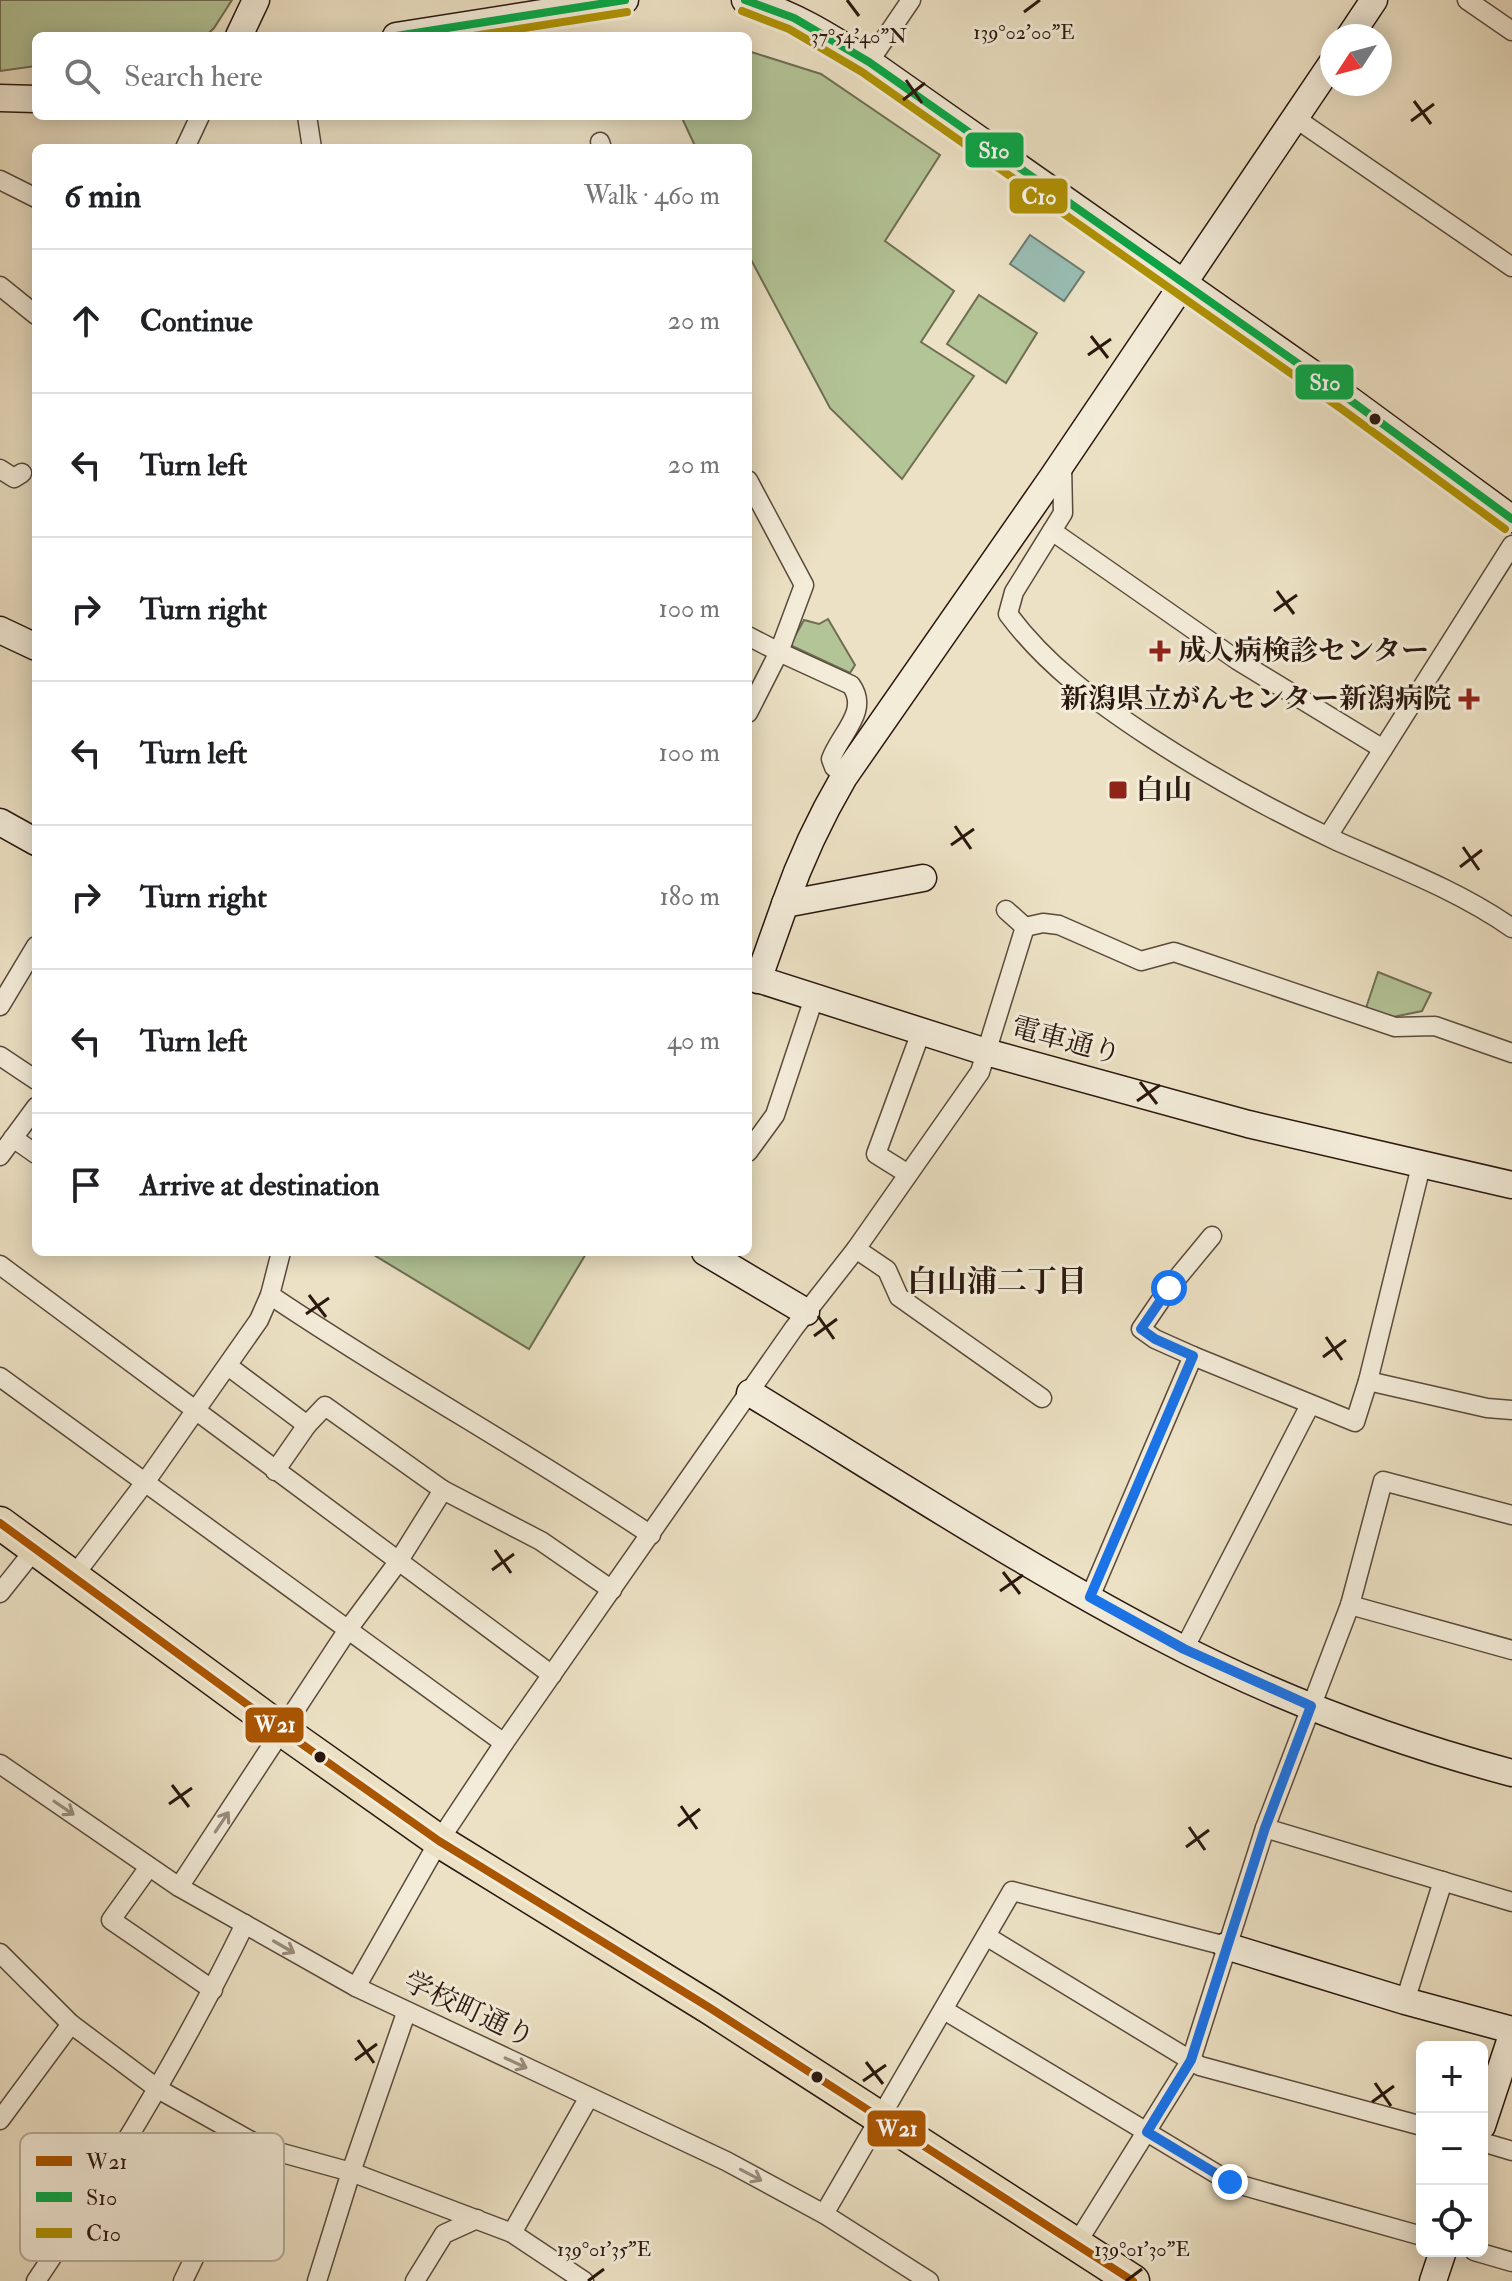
<!DOCTYPE html>
<meta charset="utf-8">
<style>
:root{--surface:#fff;--page:#f2f2f2;--text:#202124;--muted:#757577;--line:#e0e0e0}
body{margin:0;font-family:"IM FELL Double Pica","Noto Serif JP",serif;background:var(--page);color:var(--text)}
.controls{position:absolute;right:24px;bottom:24px;display:grid;overflow:hidden;border-radius:12px;box-shadow:0 4px 20px #0003}
.controls button{width:72px;height:72px;display:grid;place-items:center;padding:0;border:0;border-bottom:2px solid var(--line);background:var(--surface);color:var(--text);font:40px sans-serif}
.compass{position:absolute;left:1320px;top:24px;width:72px;height:72px;border-radius:50%;background:var(--surface);box-shadow:0 4px 20px #0003;rotate:234deg}
.stop{position:absolute;width:24px;height:24px;margin:-18px;border:6px solid #1a73e8;border-radius:50%;background:#fff}
.stop.end{background:#1a73e8;border-color:#fff;box-shadow:0 2px 8px #0008}
.list{margin:0;padding:0;list-style:none}
h2{display:flex;justify-content:space-between;align-items:center;height:104px;margin:0;padding:0 32px;font-size:34px}
h2 small{font-size:26px;font-weight:400;color:var(--muted)}
.list li{display:grid;grid-template-columns:52px 1fr auto;gap:24px;align-items:center;box-sizing:border-box;height:144px;padding:0 32px;border-top:2px solid var(--line)}
.list b{display:block;font-size:30px;white-space:nowrap}
.list em{font-size:26px;font-style:normal;color:var(--muted)}
.icon{flex:none;width:44px;height:44px;fill:none;stroke:currentColor;stroke-width:2;stroke-linecap:round;stroke-linejoin:round}
.map{position:relative;flex:none;width:1512px;height:2281px;overflow:hidden}
.search{position:absolute;background:var(--surface);box-shadow:0 4px 20px #0003;left:32px;top:32px;width:720px;height:88px;display:flex;align-items:center;gap:20px;box-sizing:border-box;padding:0 28px;border-radius:12px;color:var(--muted);font-size:30px}
.panel{position:absolute;background:var(--surface);box-shadow:0 4px 20px #0003;left:32px;top:144px;width:720px;height:1112px;border-radius:12px}
.map>svg:first-child{display:block}
.green{fill:#b3c497;stroke:#6e6e53;stroke-width:2}
.water{fill:#99beb4;stroke:#6d7b72;stroke-width:2}
.lines{fill:none;stroke-linecap:round;stroke-linejoin:round}
.street-casing{stroke:#5a4a3c;stroke-width:21}
.secondary-casing{stroke:#2a170f;stroke-width:29}
.highway-casing{stroke:#2a170f;stroke-width:35}
.street{stroke:#f3ecd9;stroke-width:18}
.secondary{stroke:#f3ecd9;stroke-width:26}
.highway{stroke:#ece1c4;stroke-width:32}
.bus-1-casing{stroke:#f3ecd9;stroke-width:14}
.bus-2-casing{stroke:#f3ecd9;stroke-width:14}
.bus-3-casing{stroke:#f3ecd9;stroke-width:14}
.bus-1{stroke:#a50;stroke-width:8}
.bus-2{stroke:#08a847;stroke-width:8}
.bus-3{stroke:#b09204;stroke-width:8}
.oneway{stroke:#998c7e}
.route{stroke:#1a73e8;stroke-width:10}
.ticks{fill:none;stroke:#2a170f;stroke-width:3}
.bus-dot{fill:#2a170f;stroke:#f3ecd9;stroke-width:3}
.poi-dot{fill:#8f2418;stroke:#f3ecd9;stroke-width:3}
.labels{text-anchor:middle;dominant-baseline:central;stroke-width:6;stroke-linejoin:round;paint-order:stroke}
.poi-label{font-size:28px;font-weight:bold;fill:#2a170f;stroke:#f3ecd9;text-anchor:start}
.street-label{font-size:28px;fill:#2a170f;stroke:#f3ecd9}
.neighbourhood-label{font-size:30px;font-weight:bold;fill:#2a170f;stroke:#f3ecd9}
.key{fill:#f3ecd9;stroke:#b7ac9c;stroke-width:2}
.key-label{font-size:22px;fill:#2a170f}
.ticks-label{font-size:20px;text-anchor:middle;fill:#2a170f;stroke:#f3ecd9;stroke-width:6;stroke-linejoin:round;paint-order:stroke}
.line-badge{stroke:#f3ecd9;stroke-width:3}
.badge-label{font-size:22px;text-anchor:middle;font-weight:bold;fill:#fff}
</style>
<div class="map">
<svg width="1512" height="2281" viewBox="0 0 1512 2281">
<rect width="100%" height="100%" fill="#ece1c4"/>
<filter id="stains"><feTurbulence type="fractalNoise" baseFrequency=".0025" numOctaves="4"/><feColorMatrix values="0 0 0 0 .2 0 0 0 0 .09 0 0 0 0 .02 0 0 0 .5 -.17"/></filter>
<radialGradient id="worn" r=".72"><stop offset=".6" stop-color="#630" stop-opacity="0"/><stop offset="1" stop-color="#630" stop-opacity=".3"/></radialGradient>
<g class="green">
<path d="M0,0H232L214,28L206,36H36V66L0,71Z"/>
<path d="M748,51L821,74L940,155L885,241L954,291L921,342L974,376L902,479L830,408L748,254V148H696L681,116H748Z"/>
<path d="M979,295L1037,333L1006,383L947,344Z"/>
<path d="M828,619L855,665L850,673L790,645L804,620L819,624Z"/>
<path d="M1378,972L1431,993L1422,1011L1393,1017L1366,1008Z"/>
<path d="M369,1252H587L529,1349Z"/>
</g>
<path class="water" d="M1030,235L1084,272L1064,301L1010,264Z"/>
<g class="lines">
<g class="street-casing">
<g id="street">
<path d="M1467,0L1512,31"/>
<path d="M869,62L911,0"/>
<path d="M307,116L312,148"/>
<path d="M1295,118L1512,267"/>
<path d="M600,142L602,148"/>
<path d="M185,148L200,116"/>
<path d="M0,180L36,198"/>
<path d="M0,286L36,315"/>
<path d="M1062,464L1063,513L1014,592L1008,614C1046,665 1095,701 1148,736C1209,776 1273,811 1339,842C1398,868 1459,891 1512,928"/>
<path d="M0,469L14,478L22,473"/>
<path d="M748,480L804,585L779,652L748,636"/>
<path d="M1052,531L1237,660L1383,749"/>
<path d="M748,713L779,652L851,685C870,711 840,734 831,759L834,767L844,777"/>
<path d="M1328,836L1512,545"/>
<path d="M1006,910L1025,927L1043,923L1059,925L1141,961L1174,952L1395,1027L1435,1026L1512,1053"/>
<path d="M0,1006L36,946"/>
<path d="M0,1056L36,1080"/>
<path d="M13,1138L36,1154"/>
<path d="M748,1152L775,1115L814,998"/>
<path d="M0,1156L36,1107"/>
<path d="M908,1174L876,1154L921,1032"/>
<path d="M1212,1236L1169,1288L1141,1329L1155,1339L1193,1356L1355,1422L1368,1381L1421,1166"/>
<path d="M856,1249L887,1270L899,1297L1042,1398"/>
<path d="M0,1265L552,1675"/>
<path d="M270,1295C394,1379 526,1451 651,1535"/>
<path d="M228,1366L307,1425L325,1406L443,1490L541,1541L612,1590"/>
<path d="M0,1377L504,1743"/>
<path d="M1368,1381L1487,1408L1512,1410"/>
<path d="M275,1471L307,1425"/>
<path d="M73,1577L146,1481L259,1320L270,1295L281,1252"/>
<path d="M0,1593L35,1549"/>
<path d="M1090,1597L1193,1356"/>
<path d="M1350,1605L1512,1650"/>
<path d="M1184,1649L1310,1405"/>
<path d="M0,1764L179,1887L356,1987L726,2161L824,2214L929,2281"/>
<path d="M1265,1828L1350,1605L1383,1481L1512,1515"/>
<path d="M149,1867L111,1920L213,1990"/>
<path d="M179,1887L349,1628L398,1562L443,1490"/>
<path d="M986,1936L1200,2066L1422,2126"/>
<path d="M0,1953L71,2024L158,2089L251,2141L264,2148L351,2172L512,2233L584,2281"/>
<path d="M356,1987L439,1841L504,1743L794,1328L856,1249L980,1072L1025,927"/>
<path d="M1405,2001L1443,1881"/>
<path d="M944,2010L1230,2182L1422,2236"/>
<path d="M0,2120L71,2024"/>
<path d="M1482,2142L1512,2151"/>
<path d="M824,2214L1012,1891L1226,1946"/>
<path d="M512,2233L589,2097"/>
<path d="M1075,2246L1191,2060L1265,1828L1512,1902"/>
<path d="M1474,2251L1512,2262"/>
<path d="M36,2281C114,2166 184,2049 245,1924"/>
<path d="M183,2281L251,2141"/>
<path d="M317,2281L351,2172L406,2013"/>
<path d="M415,2281L444,2234L477,2219"/>
</g>
</g>
<g class="secondary-casing">
<g id="secondary">
<path d="M745,0C791,12 829,36 869,62L1350,400L1512,519"/>
<path d="M239,36L256,0"/>
<path d="M396,36L625,0"/>
<path d="M1350,36L1374,0"/>
<path d="M0,98L36,99"/>
<path d="M0,630L36,647"/>
<path d="M0,822L36,842"/>
<path d="M785,904C801,858 820,818 844,777L1052,478L1332,63"/>
<path d="M748,976L986,1052L1248,1124L1512,1185"/>
<path d="M758,980L785,904L923,878"/>
<path d="M705,1252L806,1312"/>
<path d="M750,1393C886,1476 1021,1564 1162,1638C1272,1696 1392,1741 1512,1773"/>
<path d="M1226,1946L1405,2001L1512,2030"/>
<path d="M1482,2126L1512,2035"/>
<path d="M1433,2281L1443,2251"/>
</g>
</g>
<g class="highway-casing">
<path id="highway" d="M0,1523L282,1730L439,1841L710,2008L1133,2281"/>
</g>
<use href="#street" class="street"/>
<use href="#secondary" class="secondary"/>
<use href="#highway" class="highway"/>
<g class="bus-1-casing">
<path id="bus-1" d="M0,1523L282,1730L439,1841L710,2008L1133,2281"/>
</g>
<g class="bus-2-casing">
<g id="bus-2">
<path d="M745,0L794,18L869,62L1350,400L1512,519"/>
<path d="M396,36L625,0"/>
</g>
</g>
<g class="bus-3-casing">
<g id="bus-3">
<path d="M742,11L789,29L862,72L1343,410L1505,529"/>
<path d="M473,36L627,12"/>
</g>
</g>
<use href="#bus-1" class="bus-1"/>
<use href="#bus-2" class="bus-2"/>
<use href="#bus-3" class="bus-3"/>
</g>
<defs><path id="oneway-shaft" d="M-6 0H5M1.5-3L5.5 0L1.5 3" fill="none" stroke-width="1.6" stroke-linecap="round" stroke-linejoin="round" transform="scale(2)"/></defs>
<g class="oneway">
<use href="#oneway-shaft" transform="translate(64 1808) rotate(34)"/>
<use href="#oneway-shaft" transform="translate(222 1822) rotate(-56)"/>
<use href="#oneway-shaft" transform="translate(284 1947) rotate(30)"/>
<use href="#oneway-shaft" transform="translate(516 2063) rotate(25)"/>
<use href="#oneway-shaft" transform="translate(751 2175) rotate(28)"/>
</g>
<g class="lines">
<path class="route" d="M1169,1288L1141,1329L1155,1339L1193,1356L1090,1597L1184,1649L1311,1706L1265,1828L1191,2060L1147,2132L1230,2182"/>
</g>
<path class="ticks" d="M847,0L859,16M1024,12L1040,0M906,80L922,103M903,100L925,83M1414,101L1431,124M1411,121L1434,104M1091,336L1108,358M1088,355L1111,339M1277,591L1294,614M1274,611L1297,595M955,826L971,849M951,845L974,829M1463,847L1479,870M1460,867L1482,850M1140,1082L1157,1104M1137,1101L1160,1085M309,1295L326,1317M306,1314L329,1298M818,1316L834,1339M814,1336L837,1319M1326,1337L1342,1360M1323,1357L1346,1340M495,1550L511,1573M492,1570L514,1554M1003,1572L1020,1594M1000,1591L1023,1575M172,1785L189,1807M169,1804L192,1788M681,1806L697,1829M678,1826L700,1809M1189,1827L1205,1850M1186,1847L1209,1830M358,2040L374,2063M355,2060L377,2044M866,2062L883,2084M863,2081L886,2065M1375,2083L1391,2106M1372,2102L1394,2086M588,2281L604,2269M1126,2281L1142,2269"/>
<g class="bus-dot">
<circle cx="1375" cy="419" r="7"/>
<circle cx="320" cy="1757" r="7"/>
<circle cx="817" cy="2077" r="7"/>
</g>
<g class="poi-dot">
<path d="M1156 639h8v8h8v8h-8v8h-8v-8h-8v-8h8z"/>
<path d="M1465 687h8v8h8v8h-8v8h-8v-8h-8v-8h8z"/>
<rect x="1108" y="780" width="20" height="20" rx="4"/>
</g>
<g class="labels">
<g class="poi-label">
<text x="1178" y="651">成人病検診センター</text>
<text x="1451" y="699" text-anchor="end">新潟県立がんセンター新潟病院</text>
<text x="1136" y="790">白山</text>
</g>
<g class="street-label">
<text transform="translate(1066 1041) rotate(15)">電車通り</text>
<text transform="translate(469 2010) rotate(25)">学校町通り</text>
</g>
<g class="neighbourhood-label">
<text x="997" y="1281">白山浦二丁目</text>
</g>
</g>
<rect x="20" y="2133" width="264" height="128" rx="12" class="key"/>
<rect x="36" y="2156" width="36" height="10" fill="#a50"/>
<rect x="36" y="2192" width="36" height="10" fill="#08a847"/>
<rect x="36" y="2228" width="36" height="10" fill="#b09204"/>
<g class="key-label">
<text x="86" y="2169">W21</text>
<text x="86" y="2205">S10</text>
<text x="86" y="2241">C10</text>
</g>
<g class="ticks-label">
<text x="1024" y="39">139°02'00"E</text>
<text x="859" y="43">37°54'40"N</text>
<text x="604" y="2256">139°01'35"E</text>
<text x="1142" y="2256">139°01'30"E</text>
</g>
<g class="line-badge">
<rect x="964" y="131" width="61" height="38" rx="8" fill="#08a847"/>
<rect x="1008" y="177" width="61" height="38" rx="8" fill="#b09204"/>
<rect x="1294" y="363" width="61" height="38" rx="8" fill="#08a847"/>
<rect x="244" y="1706" width="61" height="38" rx="8" fill="#a50"/>
<rect x="866" y="2109" width="61" height="39" rx="8" fill="#a50"/>
</g>
<g class="badge-label">
<text x="994" y="158">S10</text>
<text x="1039" y="204">C10</text>
<text x="1325" y="390">S10</text>
<text x="275" y="1732">W21</text>
<text x="897" y="2136">W21</text>
</g>
<rect width="100%" height="100%" filter="url(#stains)"/>
<rect width="100%" height="100%" fill="url(#worn)"/>
</svg>
<div class="controls">
<button>+</button>
<button>−</button>
<button><svg class="icon" aria-label="locate" viewBox="0 0 24 24"><circle cx="12" cy="12" r="6"/><path d="M12 2v4M12 18v4M2 12h4M18 12h4"/></svg></button>
</div>
<svg class="compass" viewBox="-18 -18 36 36"><path d="M0-13l5 13h-10z" fill="#e53935"/><path d="M0 13l5-13h-10z" fill="#757577"/></svg>
<div class="stop" style="left:1169px;top:1288px"></div>
<div class="stop end" style="left:1230px;top:2182px"></div>
<div class="search"><svg class="icon" aria-label="search" viewBox="0 0 24 24"><circle cx="10" cy="10" r="6"/><path d="M15 15l6 6"/></svg>Search here</div>
<section class="panel">
<h2>6 min<small>Walk · 460 m</small></h2>
<ul class="list">
<li><svg class="icon" aria-label="ahead" viewBox="0 0 24 24"><path d="M12 20V5M6 11l6-6 6 6"/></svg><div><b>Continue</b></div><em>20 m</em></li>
<li><svg class="icon" aria-label="left" viewBox="0 0 24 24"><path d="M17 20v-9H6M10 6l-5 5 5 5"/></svg><div><b>Turn left</b></div><em>20 m</em></li>
<li><svg class="icon" aria-label="right" viewBox="0 0 24 24"><path d="M7 20v-9h11M14 6l5 5-5 5"/></svg><div><b>Turn right</b></div><em>100 m</em></li>
<li><svg class="icon" aria-label="left" viewBox="0 0 24 24"><path d="M17 20v-9H6M10 6l-5 5 5 5"/></svg><div><b>Turn left</b></div><em>100 m</em></li>
<li><svg class="icon" aria-label="right" viewBox="0 0 24 24"><path d="M7 20v-9h11M14 6l5 5-5 5"/></svg><div><b>Turn right</b></div><em>180 m</em></li>
<li><svg class="icon" aria-label="left" viewBox="0 0 24 24"><path d="M17 20v-9H6M10 6l-5 5 5 5"/></svg><div><b>Turn left</b></div><em>40 m</em></li>
<li><svg class="icon" aria-label="arrive" viewBox="0 0 24 24"><path d="M6 21V4h12l-3 4 3 4H6"/></svg><div><b>Arrive at destination</b></div></li>
</ul>
</section>
</div>
